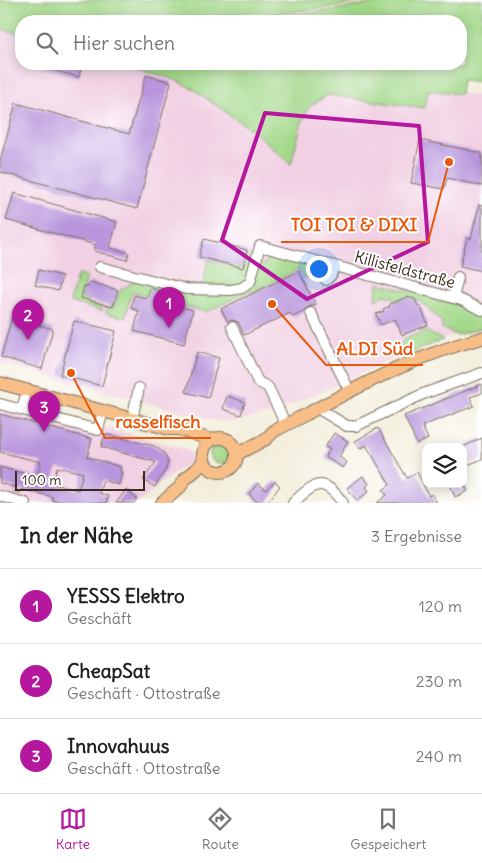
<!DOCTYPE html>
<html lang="de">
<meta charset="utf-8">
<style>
:root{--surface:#fff;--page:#f2f2f2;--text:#202124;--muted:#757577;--line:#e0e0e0;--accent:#b5179e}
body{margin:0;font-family:Delius,sans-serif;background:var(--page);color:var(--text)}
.controls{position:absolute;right:15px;bottom:15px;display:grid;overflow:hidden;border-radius:10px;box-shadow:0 2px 12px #0003}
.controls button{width:45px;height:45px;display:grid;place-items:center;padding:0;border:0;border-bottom:1px solid var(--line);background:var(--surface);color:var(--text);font:25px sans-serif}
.scale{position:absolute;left:15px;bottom:12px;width:130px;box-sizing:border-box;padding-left:5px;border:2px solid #3b2a1e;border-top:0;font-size:14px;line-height:18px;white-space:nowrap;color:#3b2a1e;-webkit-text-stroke:4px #fff;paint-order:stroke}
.you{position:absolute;left:318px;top:268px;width:18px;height:18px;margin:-12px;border:4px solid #fff;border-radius:50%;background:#1a73e8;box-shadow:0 0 0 8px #1a73e833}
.badge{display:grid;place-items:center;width:32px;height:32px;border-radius:50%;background:var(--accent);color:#fff;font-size:16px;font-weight:700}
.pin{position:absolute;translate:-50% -41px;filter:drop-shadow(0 1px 2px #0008)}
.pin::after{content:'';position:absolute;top:26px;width:18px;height:15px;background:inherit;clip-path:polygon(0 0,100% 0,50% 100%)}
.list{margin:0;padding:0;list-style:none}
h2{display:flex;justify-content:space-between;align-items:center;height:65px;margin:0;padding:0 20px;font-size:21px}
h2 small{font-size:16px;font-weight:400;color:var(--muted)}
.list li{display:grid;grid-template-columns:32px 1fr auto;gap:15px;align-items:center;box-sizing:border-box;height:75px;padding:0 20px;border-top:1px solid var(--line)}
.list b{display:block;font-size:19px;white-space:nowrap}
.list p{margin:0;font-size:16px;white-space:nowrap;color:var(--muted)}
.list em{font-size:16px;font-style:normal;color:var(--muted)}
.icon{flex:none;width:28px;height:28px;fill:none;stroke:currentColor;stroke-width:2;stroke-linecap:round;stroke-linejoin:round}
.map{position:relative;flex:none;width:482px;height:503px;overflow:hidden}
.search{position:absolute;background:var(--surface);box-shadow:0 2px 12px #0003;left:15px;right:15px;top:15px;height:55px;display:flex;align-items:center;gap:12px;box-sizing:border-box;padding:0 18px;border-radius:20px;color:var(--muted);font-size:19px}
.sheet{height:290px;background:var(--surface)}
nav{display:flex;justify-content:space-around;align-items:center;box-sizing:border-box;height:70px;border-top:1px solid var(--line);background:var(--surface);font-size:14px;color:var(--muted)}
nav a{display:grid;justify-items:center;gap:2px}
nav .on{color:var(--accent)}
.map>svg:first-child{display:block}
.built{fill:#f1d0e3}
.green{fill:#a3d889;stroke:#6f8154}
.building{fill:#b895dc;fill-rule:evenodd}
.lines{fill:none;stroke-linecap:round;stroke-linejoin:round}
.minor-casing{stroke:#7b6f60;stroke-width:12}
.major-casing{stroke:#7b6f60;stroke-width:14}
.minor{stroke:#fff;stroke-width:10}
.major{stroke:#f7be87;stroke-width:12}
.marked{fill:none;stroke:#b5179e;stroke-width:4;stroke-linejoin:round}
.labels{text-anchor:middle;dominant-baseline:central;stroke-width:4;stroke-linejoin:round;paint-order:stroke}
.street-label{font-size:16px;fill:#3b2a1e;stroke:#fff}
.leader{fill:none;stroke:#e8590c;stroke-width:2}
.callout-dot{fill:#e8590c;stroke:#fff;stroke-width:2}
.callout-label{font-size:18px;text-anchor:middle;font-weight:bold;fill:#e8590c;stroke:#fff;stroke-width:4;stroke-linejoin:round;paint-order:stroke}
</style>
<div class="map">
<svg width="482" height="503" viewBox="0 0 482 503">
<rect width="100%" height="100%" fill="#fff"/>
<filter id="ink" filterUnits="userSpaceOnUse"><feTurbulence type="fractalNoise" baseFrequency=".02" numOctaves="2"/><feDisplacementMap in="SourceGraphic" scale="10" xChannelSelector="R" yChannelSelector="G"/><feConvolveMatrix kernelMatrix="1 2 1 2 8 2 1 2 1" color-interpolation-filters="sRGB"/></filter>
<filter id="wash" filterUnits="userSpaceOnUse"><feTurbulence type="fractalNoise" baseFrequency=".0096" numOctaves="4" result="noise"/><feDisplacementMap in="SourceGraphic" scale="20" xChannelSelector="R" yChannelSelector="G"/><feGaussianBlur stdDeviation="1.12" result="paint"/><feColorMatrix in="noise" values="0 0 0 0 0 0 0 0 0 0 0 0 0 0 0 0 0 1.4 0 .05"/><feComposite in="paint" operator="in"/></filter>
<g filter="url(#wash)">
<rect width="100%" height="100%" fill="#f3eedb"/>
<g class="built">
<path d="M0,29L21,34V64H126L175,80L190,87L256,133L291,164L301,125L319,82L425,108L427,90L482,96V326L418,348L271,414L232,422L208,419L0,363Z"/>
<path d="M0,399L185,449L191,453L192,460L162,482L139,503H0Z"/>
</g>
<g class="green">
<path d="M0,0H374L338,6L222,21H21V34L0,29Z"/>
<path d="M396,0H482V82L462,80L460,94L428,90L425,108L327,95L308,108L301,125L291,164L256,133L190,87L175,80L126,64H461V21H243L339,9Z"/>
<path d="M246,255L252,256L249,266L252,272L241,286H190L203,284L208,260L243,268Z"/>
<path d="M268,255L328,271L324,276L322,272L305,279L299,269L251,293V291L206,312L132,292L125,318L106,313L107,309L114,306L121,289L137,280L243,289L258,263L265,265Z"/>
<path d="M77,275L87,277L81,298L88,300L87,303L103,307L102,311L70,302Z"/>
<path d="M378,283L465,306L478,314L482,328L457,335L442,328V322L420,301L407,297L396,301L394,297L385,295L375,300Z"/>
<path d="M426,331L443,340L395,359C399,336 406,339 426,331Z"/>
<circle cx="220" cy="454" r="10"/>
</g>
<g id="blocks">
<g class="building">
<path d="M36,64H82L79,77L36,66Z"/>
<path d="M146,75L171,82L137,209L0,172V161L16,103L129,134Z"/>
<path d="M420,140L482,153V186L447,178L444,189L411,183Z"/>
<path d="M14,193L117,222L110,248L129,253L127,260L94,251L96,245L6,220Z"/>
<path d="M479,205L482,206V271L460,266L467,238L471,239Z"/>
<path d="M204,239L247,250L243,268L199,257Z"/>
<path d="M39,270L62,276L58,291L35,285Z"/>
<path d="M299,271L316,305L308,307L305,311L292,317L290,313L244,335L238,322L232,320L228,322L221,309Z"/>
<path d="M90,282L118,290L113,307L81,298L84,286L88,287Z"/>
<path d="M150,288L161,291L159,301L193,310L184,344L134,331L139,311L131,308L134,295L147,298Z"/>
<path d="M407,297L415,299L418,306L420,305L428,325L402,335L395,319L381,325L376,314L384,311L383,309L390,306V304Z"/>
<path d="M12,317L53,329L42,369L1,357Z"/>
<path d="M74,321L116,331L102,386L60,375Z"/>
<path d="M197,352L219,358L208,398L186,392Z"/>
<path d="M482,384V393L470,397L474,406L422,426L428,439L417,444L404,416Z"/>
<path d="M227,396L245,402L241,415L223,409Z"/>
<path d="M0,414L92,439L87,457L121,467L120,472L122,473L119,485L103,480L99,493L108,496L106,503H63L52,500L53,497L21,489L20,493L13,491L14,487L0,483V467L37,477L41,462L0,452ZM57,467L83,473L78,490L53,484Z"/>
<path d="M378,428L407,478L417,472L429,496L432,494L437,503H377L387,495L383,490L390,485L366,445L360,449L355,441Z"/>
<path d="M334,433L348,441L339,457L347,462L343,468L325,457L330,449L325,447Z"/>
<path d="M105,434L154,446L164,453L168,461L166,469L155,487L143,480L156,462L101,447Z"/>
<path d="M482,438V459L463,467V447Z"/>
<path d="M363,476L369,484L366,487L369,491L357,501L347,488Z"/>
<path d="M275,481L280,486L267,503H259L249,494L258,483L266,490Z"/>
<path d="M450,484H464L468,491L455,497Z"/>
<path d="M126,490L137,499L134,503H116Z"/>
</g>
</g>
</g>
<g filter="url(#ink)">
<use href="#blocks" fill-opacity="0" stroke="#7b6f60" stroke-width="1"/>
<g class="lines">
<g class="minor-casing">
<g id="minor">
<path d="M100,267L186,289L231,290L242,288L250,282L260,246L461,300L482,310"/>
<path d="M326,280L331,275L334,267"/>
<path d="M453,298L458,277"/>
<path d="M311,313L350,392"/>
<path d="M232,327L258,382L268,387L286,425"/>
<path d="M0,404L98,430L103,411"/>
<path d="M317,408L347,426H356L423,394L482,373"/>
<path d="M22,410L27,390"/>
<path d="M132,419L139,388"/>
<path d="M0,496L25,503"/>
<path d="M293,503C315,482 323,476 343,503"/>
</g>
</g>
<g class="major-casing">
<g id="major">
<path d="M0,383L169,429H179L211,440"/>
<circle cx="220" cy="455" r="17"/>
<path d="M237,454L266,439L274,431C342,396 408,357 482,338"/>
<path d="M162,503L180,487L185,479L197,469L204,460"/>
</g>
</g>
<use href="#minor" class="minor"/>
<use href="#major" class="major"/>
</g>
</g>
<path class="marked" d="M265,113L419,126L428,242L307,299L222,240Z"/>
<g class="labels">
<g class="street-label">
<text transform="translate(405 269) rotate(15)">Killisfeldstraße</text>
</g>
</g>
<path class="leader" d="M449 162L428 242H281M272 304L326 365H423M71 373L105 438H211"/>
<g class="callout-dot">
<circle cx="449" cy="162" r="5"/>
<circle cx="272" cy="304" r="5"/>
<circle cx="71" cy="373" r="5"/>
</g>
<g class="callout-label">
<text x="354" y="231">TOI TOI &amp; DIXI</text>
<text x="375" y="355">ALDI Süd</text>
<text x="158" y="428">rasselfisch</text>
</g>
</svg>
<div class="controls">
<button><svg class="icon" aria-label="layers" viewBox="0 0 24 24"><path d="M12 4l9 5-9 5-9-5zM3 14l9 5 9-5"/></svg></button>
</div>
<div class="scale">100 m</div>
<div class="you"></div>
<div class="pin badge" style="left:169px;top:328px">1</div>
<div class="pin badge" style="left:28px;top:340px">2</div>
<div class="pin badge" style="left:44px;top:432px">3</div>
<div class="search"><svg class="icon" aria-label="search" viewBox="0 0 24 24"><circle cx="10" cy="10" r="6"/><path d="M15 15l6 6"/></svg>Hier suchen</div>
</div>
<section class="sheet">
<h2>In der Nähe<small>3 Ergebnisse</small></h2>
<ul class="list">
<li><span class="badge">1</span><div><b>YESSS Elektro</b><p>Geschäft</p></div><em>120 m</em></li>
<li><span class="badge">2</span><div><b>CheapSat</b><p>Geschäft · Ottostraße</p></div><em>230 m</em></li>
<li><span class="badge">3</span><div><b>Innovahuus</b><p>Geschäft · Ottostraße</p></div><em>240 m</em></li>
</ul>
</section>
<nav>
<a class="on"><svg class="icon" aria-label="map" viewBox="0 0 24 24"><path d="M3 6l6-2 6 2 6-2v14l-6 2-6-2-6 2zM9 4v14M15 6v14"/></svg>Karte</a>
<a><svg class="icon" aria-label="directions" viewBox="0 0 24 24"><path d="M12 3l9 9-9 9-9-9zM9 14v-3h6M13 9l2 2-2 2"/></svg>Route</a>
<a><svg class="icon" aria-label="saved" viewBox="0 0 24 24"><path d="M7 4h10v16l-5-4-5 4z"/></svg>Gespeichert</a>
</nav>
